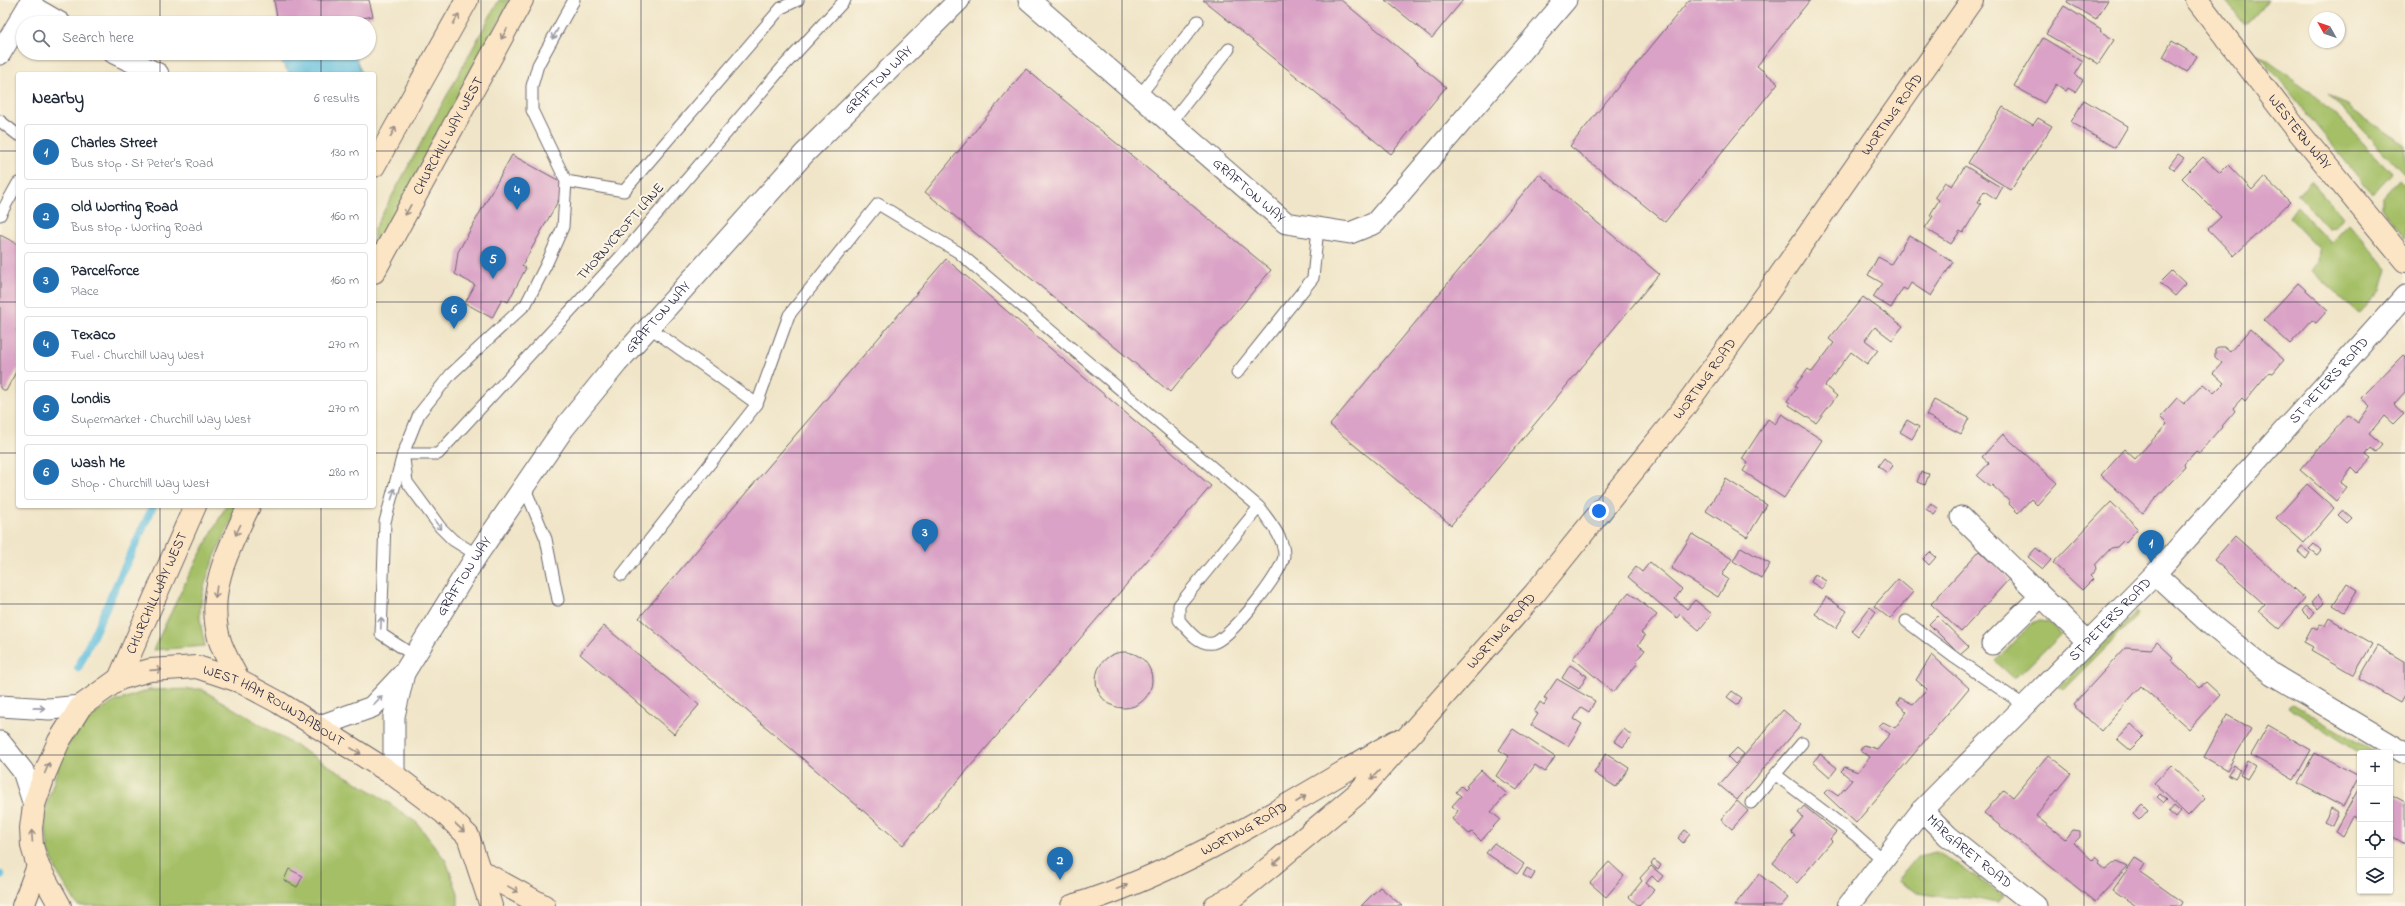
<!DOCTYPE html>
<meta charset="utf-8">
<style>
:root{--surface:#fff;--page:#f6f6f7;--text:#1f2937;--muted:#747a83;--line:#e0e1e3;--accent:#1f6fb2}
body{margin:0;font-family:"Indie Flower",sans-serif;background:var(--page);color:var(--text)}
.controls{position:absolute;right:12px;bottom:12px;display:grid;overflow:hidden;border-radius:4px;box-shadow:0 1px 3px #0004}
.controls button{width:36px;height:36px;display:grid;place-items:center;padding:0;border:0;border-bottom:1px solid var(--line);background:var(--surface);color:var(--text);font:20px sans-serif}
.compass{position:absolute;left:2309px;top:12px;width:36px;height:36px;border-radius:50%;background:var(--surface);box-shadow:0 1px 3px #0004;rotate:310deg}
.you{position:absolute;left:1599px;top:511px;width:14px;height:14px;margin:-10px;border:3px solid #fff;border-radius:50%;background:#1a73e8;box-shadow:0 0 0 6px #1a73e833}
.badge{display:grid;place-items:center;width:26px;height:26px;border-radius:50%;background:var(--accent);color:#fff;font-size:13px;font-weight:700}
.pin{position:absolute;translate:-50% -33px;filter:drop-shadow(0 1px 2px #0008)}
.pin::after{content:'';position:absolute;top:21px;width:14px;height:12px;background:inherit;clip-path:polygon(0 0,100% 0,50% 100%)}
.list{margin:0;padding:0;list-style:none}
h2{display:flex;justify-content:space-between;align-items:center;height:52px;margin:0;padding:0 16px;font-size:17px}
h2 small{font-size:13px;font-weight:400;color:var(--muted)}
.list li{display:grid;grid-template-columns:26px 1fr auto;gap:12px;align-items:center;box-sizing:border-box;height:56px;margin:0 8px 8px;padding:0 8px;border:1px solid var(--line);border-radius:4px}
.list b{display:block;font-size:15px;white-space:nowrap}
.list p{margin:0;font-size:13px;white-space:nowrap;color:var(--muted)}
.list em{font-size:13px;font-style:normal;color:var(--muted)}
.icon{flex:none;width:22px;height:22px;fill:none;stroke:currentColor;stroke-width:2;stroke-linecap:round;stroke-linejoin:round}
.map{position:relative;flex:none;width:2405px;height:906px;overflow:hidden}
.search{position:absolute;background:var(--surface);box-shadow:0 1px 3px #0004;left:16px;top:16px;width:360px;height:44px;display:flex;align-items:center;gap:10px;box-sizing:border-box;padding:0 14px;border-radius:22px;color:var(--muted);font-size:15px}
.panel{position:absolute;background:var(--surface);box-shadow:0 1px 3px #0004;left:16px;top:72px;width:360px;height:436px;border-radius:4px}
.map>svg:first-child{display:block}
.green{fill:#a4bf66;stroke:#637050}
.water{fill:#5fbede;stroke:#40708c}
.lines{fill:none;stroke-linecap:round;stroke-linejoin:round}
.stream{stroke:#5fbede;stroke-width:8}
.building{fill:#daa2c6}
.lane-casing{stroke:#6a666c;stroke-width:13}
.street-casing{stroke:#6a666c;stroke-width:23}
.secondary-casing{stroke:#6a666c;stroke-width:24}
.lane{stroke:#fff;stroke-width:11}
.street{stroke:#fff;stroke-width:21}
.secondary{stroke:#fce5c4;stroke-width:22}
.oneway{stroke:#9a8d86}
.oneway2{stroke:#9c9ca7}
.grid{fill:none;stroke:#22223b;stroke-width:1;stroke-opacity:0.55}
.labels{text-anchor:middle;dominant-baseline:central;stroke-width:4;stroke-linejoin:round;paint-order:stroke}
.street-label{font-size:14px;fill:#22223b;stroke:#fcf5e5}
</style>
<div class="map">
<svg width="2405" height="906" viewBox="0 0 2405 906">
<rect width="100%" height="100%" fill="#fcf5e5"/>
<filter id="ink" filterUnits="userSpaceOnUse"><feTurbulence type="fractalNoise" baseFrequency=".025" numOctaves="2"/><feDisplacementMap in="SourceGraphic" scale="8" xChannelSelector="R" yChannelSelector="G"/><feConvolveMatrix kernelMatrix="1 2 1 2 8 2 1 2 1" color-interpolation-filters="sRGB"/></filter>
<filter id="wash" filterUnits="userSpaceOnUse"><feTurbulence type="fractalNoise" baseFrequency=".012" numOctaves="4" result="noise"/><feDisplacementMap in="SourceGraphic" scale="16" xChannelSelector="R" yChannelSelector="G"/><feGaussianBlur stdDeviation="0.9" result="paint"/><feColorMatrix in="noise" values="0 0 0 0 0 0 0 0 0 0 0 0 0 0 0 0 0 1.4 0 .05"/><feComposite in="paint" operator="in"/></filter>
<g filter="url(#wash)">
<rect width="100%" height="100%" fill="#f0e5c8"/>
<g class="green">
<path d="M499,0H510L374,253V229Z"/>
<path d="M2225,0H2268L2245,25Z"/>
<path d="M2258,54L2307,89L2341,120L2392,173L2372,194Z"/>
<path d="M2328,94L2405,145V175Z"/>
<path d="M2399,179L2405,185V239L2381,207V199Z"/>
<path d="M2311,181L2343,217L2335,227L2328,228L2297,194Z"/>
<path d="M2297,207L2331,243L2349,224L2387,269L2381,290L2359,314L2312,271L2318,262L2319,249L2289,218Z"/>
<path d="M226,506H240C223,538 204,573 200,609C199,621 203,635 205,646L153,650L188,577Z"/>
<path d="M2137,611L2139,614L2063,690L2059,687Z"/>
<path d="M2039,621L2048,622L2061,634L2015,679L1995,661L2029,626Z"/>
<path d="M201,689L376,794L417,823L446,861L458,893V906H78L57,872L48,848L44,813L63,752L85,721L114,702L149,690Z"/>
<path d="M2292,704L2376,753H2360L2288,707Z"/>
<path d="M1936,852L1958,864L2003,895L1997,903L1973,898L1943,897L1918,893L1897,881L1918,856Z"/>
</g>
<path class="water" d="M287,53H354L362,74H290L280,60Z"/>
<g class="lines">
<g class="stream">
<path d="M78,668L153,506"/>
<path d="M0,876L1,875"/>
</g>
</g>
<g id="blocks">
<g class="building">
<path d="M274,0H369L373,16L336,23H278Z"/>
<path d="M1203,0H1341L1446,87L1391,154Z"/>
<path d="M1385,0H1463L1432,38Z"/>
<path d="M1689,0H1810L1757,66L1778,83L1665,222L1570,146Z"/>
<path d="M2068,0H2108L2096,19L2067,2Z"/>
<path d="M2064,6L2101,29L2100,31L2114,40L2098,64L2046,34Z"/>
<path d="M2043,38L2083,62L2075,75L2083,80L2075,92L2068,88L2066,91L2056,84L2044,103L2014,86Z"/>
<path d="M2172,41L2197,56L2187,72L2163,57Z"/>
<path d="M1026,69L1271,270L1170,392L925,192Z"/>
<path d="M2084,100L2128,126L2115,148L2071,122Z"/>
<path d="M2003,107L2033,125L2038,118L2052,126L2011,190L1968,163Z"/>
<path d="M2178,154L2184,158L2174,170L2169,166Z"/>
<path d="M512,155L567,185L522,266L526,268L508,302L502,299L492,318L465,303L475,285L455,274L458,252Z"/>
<path d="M2203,157L2220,173L2228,165L2252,190L2264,177L2290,202L2234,256L2208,229L2221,217L2182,178Z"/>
<path d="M1965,166L2002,188L1996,199L1984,191L1978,202L1981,204L1963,233L1960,231L1951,244L1925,228L1933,216L1930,215L1939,200L1935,197L1945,182L1952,186Z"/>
<path d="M1539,174L1659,274L1451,525L1330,425Z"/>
<path d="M0,235L18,244V368L6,391L0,388Z"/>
<path d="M1909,235L1953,262L1931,296L1911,283L1907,290L1903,288L1891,308L1873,297L1882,283L1868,275L1878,257L1891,264Z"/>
<path d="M946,259L1211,486L903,845L639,618Z"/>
<path d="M2172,271L2186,284L2175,296L2160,283Z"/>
<path d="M2298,283L2328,310L2316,323L2312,320L2290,344L2264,320Z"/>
<path d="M1863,297L1903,326L1892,340L1875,327L1865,340L1878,350L1867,364L1851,352L1825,386L1837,396L1816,423L1789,405L1790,403L1787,401L1797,387L1795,386L1808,369L1812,372L1834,343L1829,339Z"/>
<path d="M2250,329L2284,360L2273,373L2269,372L2245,401L2242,398L2233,408L2235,411L2199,453L2196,451L2184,464L2185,467L2142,513L2101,475L2124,449L2135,459L2167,424L2160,417L2177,398L2184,404L2203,384L2214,393L2224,383L2213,373L2222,363L2215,357V350L2219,347H2224L2230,352Z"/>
<path d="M2403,355L2405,357V392L2394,404L2404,413L2393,424L2384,416L2369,434L2382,445L2376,452L2371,448L2366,455L2371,459L2358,473L2352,467L2340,483L2347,487L2336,501L2300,470L2348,415L2358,423L2370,406L2361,398Z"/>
<path d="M1934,400L1969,418L1961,434L1926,415Z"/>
<path d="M1782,414L1822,440L1784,498L1743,471L1748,463L1742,459L1768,419L1775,424Z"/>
<path d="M1907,420L1919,427L1912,439L1900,432Z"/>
<path d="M2003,434L2057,483L2037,505L2031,499L2018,513L2009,504L2010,502L1992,485L1990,487L1977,476L1989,463L1982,457Z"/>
<path d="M1884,458L1893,466L1887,473L1878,466Z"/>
<path d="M1921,472L1929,474L1925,485L1917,482Z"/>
<path d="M1726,479L1767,505L1747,537L1706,511Z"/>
<path d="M2307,484L2334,508L2304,543L2276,518Z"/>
<path d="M2111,502L2138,528L2126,542L2124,540L2117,547L2111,548L2095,565L2096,569L2090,576L2093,579L2082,590L2053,563Z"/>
<path d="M1931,503L1939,509L1934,515L1926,509Z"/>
<path d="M2343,510L2352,518L2347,523L2338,515Z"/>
<path d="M1692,534L1732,559L1722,575L1728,579L1718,597L1671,568Z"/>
<path d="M2235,536L2305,599L2279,629L2258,611L2264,604L2214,560Z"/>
<path d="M2314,544L2321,550L2317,555L2309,549Z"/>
<path d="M1741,547L1770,564L1761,578L1733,561Z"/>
<path d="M2302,547L2310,553L2306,559L2298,552Z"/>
<path d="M2036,548L2051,560L2043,569L2028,557Z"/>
<path d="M1979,551L2009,579L1961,632L1931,604Z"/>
<path d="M1930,552L1936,557L1929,565L1923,559Z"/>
<path d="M1650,562L1682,589L1675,599L1687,609L1695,600L1712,614L1699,630L1680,614L1677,618L1628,577L1636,567L1642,572Z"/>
<path d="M1815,574L1826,581L1822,589L1811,582Z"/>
<path d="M1898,579L1913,592L1890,619L1874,606Z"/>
<path d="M2347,583L2358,590L2344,612L2333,605Z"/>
<path d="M1629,592L1657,615L1641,633L1645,636L1638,645L1645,650L1636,661L1638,663L1613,692L1573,658Z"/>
<path d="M2318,595L2324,603L2318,609L2311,603Z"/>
<path d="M1826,597L1847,611L1836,628L1815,614Z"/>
<path d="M2306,606L2314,612L2309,618L2302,611Z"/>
<path d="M1870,607L1876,612L1858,636L1852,631Z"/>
<path d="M1937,616L1969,647L1960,655L1929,624Z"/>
<path d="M2329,618L2372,644L2354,675L2311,650L2313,647L2304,642L2312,627L2317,630L2320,624L2325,626Z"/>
<path d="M604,626L699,705L674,734L580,654Z"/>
<path d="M2157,642L2173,657L2171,660L2200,687L2206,682L2220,695L2189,729L2141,686L2101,731L2073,705L2126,647L2151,649Z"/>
<path d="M2378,646L2405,662V694L2400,703L2359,679Z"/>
<circle cx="1124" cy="680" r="28"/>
<path d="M1932,655L1969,688L1856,823L1824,793L1828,789L1838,796L1852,780L1841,771L1845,767L1858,772L1870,757L1860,750L1864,745L1877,749L1890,734L1879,726L1883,722L1895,728L1907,712L1897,703L1900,698L1913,704L1927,689L1916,680Z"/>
<path d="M1570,665L1587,676L1579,689L1562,678Z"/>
<path d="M1557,679L1595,701L1589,712L1581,707L1574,719L1582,724L1568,746L1531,725L1538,714L1534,712L1540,702L1544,705L1547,700L1544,698Z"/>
<path d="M1732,691L1742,698L1738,705L1727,697Z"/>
<path d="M1783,710L1801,725L1737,800L1719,785Z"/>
<path d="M2227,715L2251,729L2227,770L2204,757Z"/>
<path d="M2131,724L2144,736L2130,750L2117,739Z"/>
<path d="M2268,725L2311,750L2294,780L2251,755Z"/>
<path d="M1513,729L1555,757L1545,772L1535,765L1517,790L1496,776L1509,756L1499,750Z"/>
<path d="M1624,729L1632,736L1623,747L1614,741Z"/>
<path d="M1737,748L1744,754L1735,764L1728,757Z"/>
<path d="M1606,753L1629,768L1616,787L1594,773Z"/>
<path d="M2315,753L2359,776L2343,807L2298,783Z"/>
<path d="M1820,754L1837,768L1830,777L1813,762Z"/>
<path d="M2048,755L2071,773L2036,816L2065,839L2072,830L2080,831V837L2074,843L2093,861L2096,857L2100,861L2098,864L2105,870L2117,861L2128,866L2095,902L1984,813L2004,790L2013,797Z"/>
<path d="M2247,761L2255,766L2247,779L2240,775Z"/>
<path d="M2171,765L2205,798L2188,816L2154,783Z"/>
<path d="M2234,765L2240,770L2235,778L2228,774Z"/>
<path d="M1481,770L1507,794L1491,812L1500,819L1481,841L1472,832L1469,834L1452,819L1458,811L1452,806L1461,796L1456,792L1461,786L1465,790L1468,787L1466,786Z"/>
<path d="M2360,786V819L2354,815L2343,836L2335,831Z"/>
<path d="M2160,794L2167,800L2164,803L2157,797Z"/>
<path d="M2390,794L2405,802V844L2390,835Z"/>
<path d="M1737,801L1748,811L1732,829L1721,820Z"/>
<path d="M2142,804L2148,810L2139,820L2133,814Z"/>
<path d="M1804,806L1836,832L1830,839L1832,841L1797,883L1773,863L1795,836L1791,832L1803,817L1798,813Z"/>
<path d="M2174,806L2181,812L2176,818L2169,812Z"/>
<path d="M2331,808L2338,812L2332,825L2324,821Z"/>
<path d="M1685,830L1690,834L1683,843L1678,838Z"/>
<path d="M1494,843L1524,864L1517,874L1486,853Z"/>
<path d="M2135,858L2145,864L2140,872L2182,902L2180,906H2136L2113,890Z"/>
<path d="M1654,860L1661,865L1658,870L1651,864Z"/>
<path d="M1609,862L1624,876L1606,897L1590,883Z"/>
<path d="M1651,866L1663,876L1658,882L1652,876L1646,883L1654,890L1639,906L1629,897L1642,881L1640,878Z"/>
<path d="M1527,868L1535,873L1531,880L1523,875Z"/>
<path d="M289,869L303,876L297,887L284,880Z"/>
<path d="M1759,874L1788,898L1781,906H1734Z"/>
<path d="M1380,887L1402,906H1361Z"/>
</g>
</g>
</g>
<g filter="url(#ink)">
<use href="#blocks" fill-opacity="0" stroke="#6a666c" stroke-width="1"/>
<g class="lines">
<g class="lane-casing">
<g id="lane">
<path d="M1140,95L1198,21"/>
<path d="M0,121L18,135"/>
<path d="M1171,122L1229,49"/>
<path d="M566,181L624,191L781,8L798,0"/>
<path d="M0,215L18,183"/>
<path d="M1237,373L1313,278L1318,228"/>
<path d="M757,404L789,315L878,204L958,252L1259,507L1179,605V620C1187,629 1199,646 1213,643C1229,640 1284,571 1284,555C1284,537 1268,520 1259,507"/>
<path d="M403,454H438L621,256L782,68L845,0"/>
<path d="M404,459L407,482L440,527L453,540L477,555"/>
<path d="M524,486L546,539L558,600"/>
<path d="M622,575L757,404L649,327"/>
<path d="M1906,621L1955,658L2025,706"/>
<path d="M416,657L381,634L385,522L403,454L419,414L451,374L526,304L546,265L563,227L566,181L532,110V86L538,65L574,0"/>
<path d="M1776,775L1855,835L1883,860"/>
<path d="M1751,803L1802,743"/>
</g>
</g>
<g class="street-casing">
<g id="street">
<path id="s1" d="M1029,0L1286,223L1350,233L1375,223L1566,0"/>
<path d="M29,5L60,23"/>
<path d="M114,53L158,74"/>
<path d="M0,54L32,0"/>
<path d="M1961,517L2088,642"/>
<path d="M2155,574L2210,624L2272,674L2405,753"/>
<path d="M1992,644L2040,597"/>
<path d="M0,706L49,709L81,706"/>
<path id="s2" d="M317,727L372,707L404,673L477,555L564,428L617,363L804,154L959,0"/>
<path d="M0,742L23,771L34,805"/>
<path d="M394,775V716L404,673"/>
<path id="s3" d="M1922,810L1948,836L2036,906"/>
<path id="s4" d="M1848,906L1922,810L2155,574L2405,296"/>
</g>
</g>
<g class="secondary-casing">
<g id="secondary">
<path id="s5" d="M2197,0L2294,126L2405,261"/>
<path d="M374,166L467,0"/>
<path id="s6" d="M374,272L522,0"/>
<path id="s7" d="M119,679L195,506"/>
<path d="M239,681C232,667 223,653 219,638C206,590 229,548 249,506"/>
<path d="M482,872L544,906"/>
<path d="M23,906L38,866"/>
<path id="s8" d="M60,906L38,866L32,846L31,828L34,805L45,773L59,741L81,706L119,679L150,670L197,667L239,681L278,702L394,775L444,813L468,836L491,906"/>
<path id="s9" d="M1072,906C1190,869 1291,802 1396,741"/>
<path id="s10" d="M1215,906L1234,896L1271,866L1358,793L1535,593L1683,409L1771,288L1972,0"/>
</g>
</g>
<use href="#lane" class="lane"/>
<use href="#street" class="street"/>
<use href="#secondary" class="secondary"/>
</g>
<defs><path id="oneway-shaft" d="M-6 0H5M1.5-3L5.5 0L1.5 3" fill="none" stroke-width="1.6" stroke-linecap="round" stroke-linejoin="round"/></defs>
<g class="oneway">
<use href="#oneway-shaft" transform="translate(456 19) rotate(-61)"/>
<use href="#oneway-shaft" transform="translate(504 34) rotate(119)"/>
<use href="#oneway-shaft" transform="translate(393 132) rotate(-61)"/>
<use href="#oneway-shaft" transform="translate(408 210) rotate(119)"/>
<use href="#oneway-shaft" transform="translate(238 530) rotate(115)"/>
<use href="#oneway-shaft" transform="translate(216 592) rotate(97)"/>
<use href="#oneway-shaft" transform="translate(156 670) rotate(-4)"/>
<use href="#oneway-shaft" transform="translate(356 751) rotate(32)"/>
<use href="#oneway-shaft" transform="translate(47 768) rotate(-67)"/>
<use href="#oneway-shaft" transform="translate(1375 775) rotate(133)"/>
<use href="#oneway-shaft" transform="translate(1301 799) rotate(-33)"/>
<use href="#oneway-shaft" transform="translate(460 828) rotate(43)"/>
<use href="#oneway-shaft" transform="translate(32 836) rotate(-94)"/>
<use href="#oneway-shaft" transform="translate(1277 861) rotate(139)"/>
<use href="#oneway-shaft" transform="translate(1122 887) rotate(-21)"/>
<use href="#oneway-shaft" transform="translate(513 889) rotate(29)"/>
</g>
<g class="oneway2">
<use href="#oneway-shaft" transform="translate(555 34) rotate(119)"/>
<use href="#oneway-shaft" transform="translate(393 494) rotate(-75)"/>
<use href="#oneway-shaft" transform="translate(438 525) rotate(51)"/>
<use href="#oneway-shaft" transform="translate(381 623) rotate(-88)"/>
<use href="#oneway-shaft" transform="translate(378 700) rotate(-46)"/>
<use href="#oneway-shaft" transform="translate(39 708) rotate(1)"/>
</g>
</g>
<path class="grid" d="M160,0V23M321,0V23M481,0V906M641,0V906M802,0V906M962,0V906M1122,0V906M1283,0V906M1443,0V906M1603,0V906M1764,0V906M1924,0V906M2084,0V906M2245,0V906M160,53V74M321,53V74M0,151H18M374,151H2405M0,302H18M374,302H2405M0,453H18M374,453H2405M160,506V906M321,506V906M0,604H2405M0,755H2360M2390,755H2405"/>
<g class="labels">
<g class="street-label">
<text stroke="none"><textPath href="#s2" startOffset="867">GRAFTON WAY</textPath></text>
<text stroke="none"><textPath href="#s10" startOffset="1047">WORTING ROAD</textPath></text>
<text stroke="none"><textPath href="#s5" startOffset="167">WESTERN WAY</textPath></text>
<text stroke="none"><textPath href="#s6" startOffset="155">CHURCHILL WAY WEST</textPath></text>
<text stroke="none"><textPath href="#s1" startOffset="291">GRAFTON WAY</textPath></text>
<text transform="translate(621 232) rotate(-49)">THORNYCROFT LANE</text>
<text stroke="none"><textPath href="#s2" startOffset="543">GRAFTON WAY</textPath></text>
<text stroke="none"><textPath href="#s10" startOffset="723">WORTING ROAD</textPath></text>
<text stroke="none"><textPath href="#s4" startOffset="713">ST PETER'S ROAD</textPath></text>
<text stroke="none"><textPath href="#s2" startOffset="219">GRAFTON WAY</textPath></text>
<text stroke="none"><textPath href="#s7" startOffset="94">CHURCHILL WAY WEST</textPath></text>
<text stroke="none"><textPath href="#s4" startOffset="389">ST PETER'S ROAD</textPath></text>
<text stroke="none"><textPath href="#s10" startOffset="399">WORTING ROAD</textPath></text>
<text stroke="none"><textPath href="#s8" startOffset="430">WEST HAM ROUNDABOUT</textPath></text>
<text stroke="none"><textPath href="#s9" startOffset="189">WORTING ROAD</textPath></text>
<text stroke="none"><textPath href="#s3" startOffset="63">MARGARET ROAD</textPath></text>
</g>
</g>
</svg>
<div class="controls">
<button>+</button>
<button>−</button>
<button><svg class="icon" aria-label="locate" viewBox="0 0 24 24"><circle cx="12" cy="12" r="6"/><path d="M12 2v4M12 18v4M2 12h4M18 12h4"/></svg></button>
<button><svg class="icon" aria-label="layers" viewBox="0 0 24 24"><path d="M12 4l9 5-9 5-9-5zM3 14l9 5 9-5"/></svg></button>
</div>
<svg class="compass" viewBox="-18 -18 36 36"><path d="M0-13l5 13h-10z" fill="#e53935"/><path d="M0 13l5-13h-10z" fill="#747a83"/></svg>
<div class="you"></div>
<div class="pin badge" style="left:2151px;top:563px">1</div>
<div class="pin badge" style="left:1060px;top:880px">2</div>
<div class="pin badge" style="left:925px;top:552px">3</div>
<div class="pin badge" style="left:517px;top:210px">4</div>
<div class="pin badge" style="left:493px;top:279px">5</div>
<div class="pin badge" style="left:454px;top:329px">6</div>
<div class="search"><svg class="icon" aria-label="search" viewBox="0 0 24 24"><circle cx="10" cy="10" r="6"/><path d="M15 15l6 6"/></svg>Search here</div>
<section class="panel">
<h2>Nearby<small>6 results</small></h2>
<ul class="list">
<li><span class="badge">1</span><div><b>Charles Street</b><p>Bus stop · St Peter's Road</p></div><em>130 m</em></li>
<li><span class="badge">2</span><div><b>Old Worting Road</b><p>Bus stop · Worting Road</p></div><em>160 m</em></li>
<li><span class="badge">3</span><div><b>Parcelforce</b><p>Place</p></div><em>160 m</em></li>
<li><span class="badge">4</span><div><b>Texaco</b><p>Fuel · Churchill Way West</p></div><em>270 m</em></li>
<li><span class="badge">5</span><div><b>Londis</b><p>Supermarket · Churchill Way West</p></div><em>270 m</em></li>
<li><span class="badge">6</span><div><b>Wash Me</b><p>Shop · Churchill Way West</p></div><em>280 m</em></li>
</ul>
</section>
</div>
